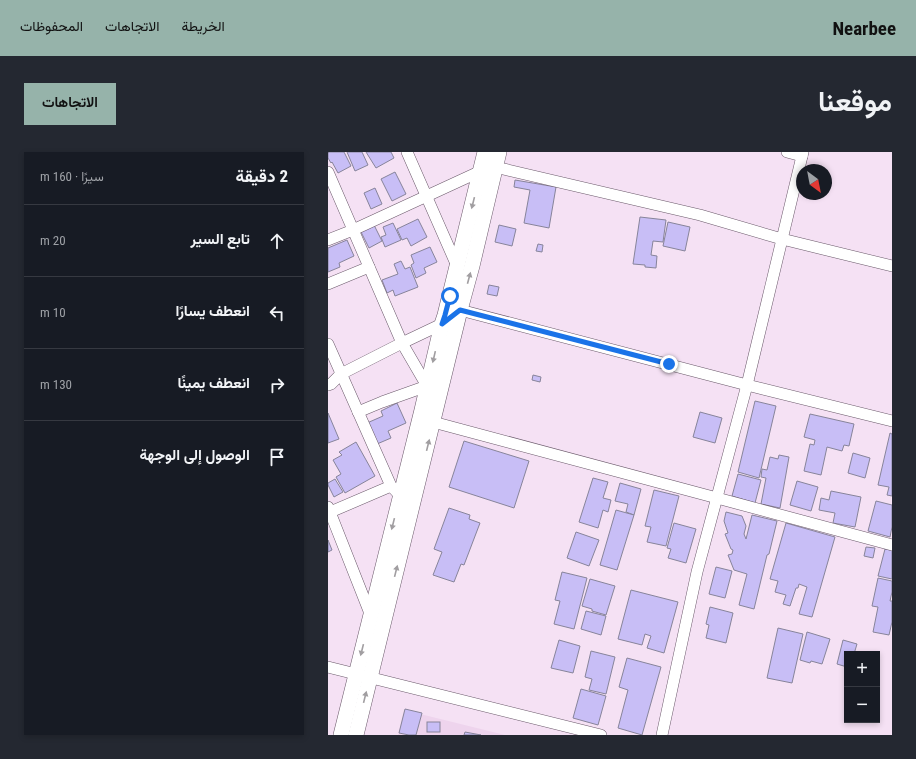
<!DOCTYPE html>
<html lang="ar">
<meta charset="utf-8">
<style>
:root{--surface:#171b24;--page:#242831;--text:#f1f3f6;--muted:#9ea1a6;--line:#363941;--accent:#96b3aa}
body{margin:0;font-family:"Roboto Condensed",Vazirmatn,sans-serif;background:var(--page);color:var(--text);direction:rtl}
.controls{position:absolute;right:12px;bottom:12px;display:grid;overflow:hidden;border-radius:0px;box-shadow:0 2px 6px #0003}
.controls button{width:36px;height:36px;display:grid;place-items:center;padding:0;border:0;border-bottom:1px solid var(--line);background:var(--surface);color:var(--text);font:20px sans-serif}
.compass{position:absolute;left:468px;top:12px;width:36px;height:36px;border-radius:50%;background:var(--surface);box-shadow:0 2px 6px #0003;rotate:148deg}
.stop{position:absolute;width:12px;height:12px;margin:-9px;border:3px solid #1a73e8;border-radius:50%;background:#fff}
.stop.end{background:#1a73e8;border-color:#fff;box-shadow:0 1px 4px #0008}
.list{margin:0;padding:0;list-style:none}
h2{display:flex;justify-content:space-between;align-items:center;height:52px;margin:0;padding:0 16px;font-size:17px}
h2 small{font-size:13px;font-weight:400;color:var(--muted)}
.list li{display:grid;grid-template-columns:26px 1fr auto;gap:12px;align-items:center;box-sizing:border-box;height:72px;padding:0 16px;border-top:1px solid var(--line)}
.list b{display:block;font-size:15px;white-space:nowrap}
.list em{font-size:13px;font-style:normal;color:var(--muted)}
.icon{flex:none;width:22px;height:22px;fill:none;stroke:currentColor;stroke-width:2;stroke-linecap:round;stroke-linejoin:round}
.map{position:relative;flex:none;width:564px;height:583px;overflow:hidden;direction:ltr;border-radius:0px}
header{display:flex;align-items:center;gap:24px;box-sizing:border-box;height:56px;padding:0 20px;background:var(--accent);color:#111}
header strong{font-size:19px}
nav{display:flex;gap:22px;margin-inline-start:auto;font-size:14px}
.intro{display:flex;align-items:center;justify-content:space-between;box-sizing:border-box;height:96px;padding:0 24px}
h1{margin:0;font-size:28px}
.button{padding:10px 18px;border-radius:0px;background:var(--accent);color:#111;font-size:14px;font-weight:700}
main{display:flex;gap:24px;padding:0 24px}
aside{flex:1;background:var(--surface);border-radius:0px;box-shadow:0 2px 6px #0003}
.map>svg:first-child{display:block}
.built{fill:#eed4ed}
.building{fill:#c8bef6;stroke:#87849a}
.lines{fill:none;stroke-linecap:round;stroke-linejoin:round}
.street-casing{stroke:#6a596a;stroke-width:12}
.secondary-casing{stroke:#6a596a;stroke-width:16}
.street{stroke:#fff;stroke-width:11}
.secondary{stroke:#fff;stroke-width:15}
.oneway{fill:#a19ea1}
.route{stroke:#1a73e8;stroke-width:5}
</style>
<header>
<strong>Nearbee</strong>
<nav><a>الخريطة</a><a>الاتجاهات</a><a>المحفوظات</a></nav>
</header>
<div class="intro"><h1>موقعنا</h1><a class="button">الاتجاهات</a></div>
<main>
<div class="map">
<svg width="564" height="583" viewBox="0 0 564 583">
<rect width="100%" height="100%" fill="#f5e1f4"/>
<path class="built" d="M76,558L177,583H70Z"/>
<g class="building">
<path d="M1,0H16L23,14L10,21L4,10L3,11L0,6V1Z"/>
<path d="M19,0H34L40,13L27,19Z"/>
<path d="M38,0H63L66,6L48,16Z"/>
<path d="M67,20L78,42L64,49L53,27Z"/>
<path d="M187,28L228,35L221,76L196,71L202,38L186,35Z"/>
<path d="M47,36L54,52L43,57L36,41Z"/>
<path d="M312,65L338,68L335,90L325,89L323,103L329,104L328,116L317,115V113L305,112Z"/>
<path d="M90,67L99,85L83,94L79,86L74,88L69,77Z"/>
<path d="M340,70L362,75L357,99L335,94Z"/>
<path d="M65,71L73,88L57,95L53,85L58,83L55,75Z"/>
<path d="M46,73L54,89L41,96L33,80Z"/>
<path d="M171,73L188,77L184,94L167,90Z"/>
<path d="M19,88L26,104L11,111L12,115L0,120V96Z"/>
<path d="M210,92L215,93L214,100L208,99Z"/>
<path d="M102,95L109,110L96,116L98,121L88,126L83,113L86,111L83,103Z"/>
<path d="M73,109L77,117L82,115L90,135L67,144L65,138L59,141L54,128L70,122L66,112Z"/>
<path d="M161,133L171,135L169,144L159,142Z"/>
<path d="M205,223L213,225L212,230L204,228Z"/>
<path d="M427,249L448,254L431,326L410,320Z"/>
<path d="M69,251L78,271L60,279L63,286L49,292L39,271L55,264L53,259Z"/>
<path d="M372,260L394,266L387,291L365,285Z"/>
<path d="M0,261L11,287L0,291Z"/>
<path d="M482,262L526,272L521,294L516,293L514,299L499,295L493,323L476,319L482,292L486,293L487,288L476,285Z"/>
<path d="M562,281L564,282V344L559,343L561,335L550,333Z"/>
<path d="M136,289L201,309L186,356L121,335Z"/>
<path d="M28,290L47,324L17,341L8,325L13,322L5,308L14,303L11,300Z"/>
<path d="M525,301L542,306L537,326L520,321Z"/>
<path d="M451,303L461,305L452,356L433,352L438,326L433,325L434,317L439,318L442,305L450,307Z"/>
<path d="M410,322L433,328L427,351L404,344Z"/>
<path d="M265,326L280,330L275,346L283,348L280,360L275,358L270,376L251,370Z"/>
<path d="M7,327L15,340L6,345L0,333V331Z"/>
<path d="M469,329L490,335L483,359L462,353Z"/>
<path d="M292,331L313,337L306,363L298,360L300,352L287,349Z"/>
<path d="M326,338L351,344L338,394L319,390L323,375L317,374Z"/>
<path d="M503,339L533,345L527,375L505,371L507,361L491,358L493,346L501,348Z"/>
<path d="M548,349L564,353V375L562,385L540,379Z"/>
<path d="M121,356L142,363L141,367L152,371L136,413L133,412L126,430L105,423L114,400L106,397Z"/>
<path d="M288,358L306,363L289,418L272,413Z"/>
<path d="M398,360L414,364L418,374L416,382L418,387L424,363L449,369L441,402L439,403L426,457L411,453L419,422L406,418L400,403L404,402L405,398L403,397L397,382L400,381L396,369Z"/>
<path d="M346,371L368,377L358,411L340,406L343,397L339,396Z"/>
<path d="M458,371L507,385L484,465L471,462L479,435L471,432L470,436H468L462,454L455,452L458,443L447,440L450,429L442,427Z"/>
<path d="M248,380L271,388L261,414L239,406Z"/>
<path d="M0,388L4,398L0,400Z"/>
<path d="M538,395L547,396L545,406L536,404Z"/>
<path d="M557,397L564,398V427L550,424Z"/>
<path d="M388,415L404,419L397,446L381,442Z"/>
<path d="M234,420L259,426L246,477L226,472L232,449L227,448Z"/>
<path d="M550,426L564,429V440L562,449H564V470L561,483L545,480L550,455L544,454Z"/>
<path d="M262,427L287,434L278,463L264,459V457L254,454Z"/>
<path d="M303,438L350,450L336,501L319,496L323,484L317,482L314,493L290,487Z"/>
<path d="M382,455L405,461L398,491L378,486L381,473L378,472Z"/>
<path d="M258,459L278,464L273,483L253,477Z"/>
<path d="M450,476L475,482L464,531L439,526Z"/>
<path d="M479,480L502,487L494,512L483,509L482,511L472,508Z"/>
<path d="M231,488L252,494L245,521L223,516Z"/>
<path d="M515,488L529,492L526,502H519V515L509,512Z"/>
<path d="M263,499L287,505L278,542L261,538L264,527L257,525Z"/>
<path d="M299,506L333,515L314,583L290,576L300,538L291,535Z"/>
<path d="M253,537L278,544L270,573L245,566Z"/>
<path d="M77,557L94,561L88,583H81L71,581Z"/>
<rect x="99" y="570" width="13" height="10"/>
<path d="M137,580L153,583H136Z"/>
</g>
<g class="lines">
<g class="street-casing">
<g id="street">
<path d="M79,0L129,114"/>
<path d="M459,0L474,4"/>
<path d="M167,15L372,63L454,87L564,114"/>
<path d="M0,20L74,191L99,234L54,250L30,260"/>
<path d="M0,88L25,78L153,19"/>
<path d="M0,132L41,115"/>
<path d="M0,192L63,334L77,349"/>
<path d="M0,233L3,232L13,222L74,191L114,172L132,158L419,233L564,269"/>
<path d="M105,270L389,346L564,393"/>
<path d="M0,355L43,464"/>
<path d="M0,361L63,334"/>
<path d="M0,515L273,583"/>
<path d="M334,583L369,420L419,233L475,0"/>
</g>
</g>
<g class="secondary-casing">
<g id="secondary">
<path d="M13,583L94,258L114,172L117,163L157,0"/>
<path d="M28,583L132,158L144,114L171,0"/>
</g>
</g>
<use href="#street" class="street"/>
<use href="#secondary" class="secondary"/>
</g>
<defs><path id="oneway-solid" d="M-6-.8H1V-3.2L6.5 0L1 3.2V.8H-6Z"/></defs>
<g class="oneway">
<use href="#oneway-solid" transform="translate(145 51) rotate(104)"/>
<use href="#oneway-solid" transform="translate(141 126) rotate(-75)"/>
<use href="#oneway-solid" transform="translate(106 205) rotate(103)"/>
<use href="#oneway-solid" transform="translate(100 293) rotate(-76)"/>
<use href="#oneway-solid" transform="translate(65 372) rotate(104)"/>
<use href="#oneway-solid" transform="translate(68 419) rotate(-76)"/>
<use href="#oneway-solid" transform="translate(34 498) rotate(104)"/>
<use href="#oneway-solid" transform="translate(37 545) rotate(-76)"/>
</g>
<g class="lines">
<path class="route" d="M122,144L117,163L114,172L132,158L341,212"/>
</g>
</svg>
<div class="controls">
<button>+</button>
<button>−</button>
</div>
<svg class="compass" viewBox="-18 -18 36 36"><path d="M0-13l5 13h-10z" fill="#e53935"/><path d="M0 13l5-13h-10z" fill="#9ea1a6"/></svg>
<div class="stop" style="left:122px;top:144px"></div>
<div class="stop end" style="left:341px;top:212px"></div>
</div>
<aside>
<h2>2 دقيقة<small>سيرًا · 160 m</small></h2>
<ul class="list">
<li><svg class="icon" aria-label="ahead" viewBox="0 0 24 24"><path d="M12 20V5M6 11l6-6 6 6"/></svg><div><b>تابع السير</b></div><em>20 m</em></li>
<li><svg class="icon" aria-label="left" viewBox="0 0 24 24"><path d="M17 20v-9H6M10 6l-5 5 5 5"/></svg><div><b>انعطف يسارًا</b></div><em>10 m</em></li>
<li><svg class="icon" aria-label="right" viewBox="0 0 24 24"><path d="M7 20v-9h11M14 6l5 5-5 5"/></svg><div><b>انعطف يمينًا</b></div><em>130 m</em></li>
<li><svg class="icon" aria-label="arrive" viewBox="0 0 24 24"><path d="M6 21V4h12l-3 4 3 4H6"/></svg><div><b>الوصول إلى الوجهة</b></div></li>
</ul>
</aside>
</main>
